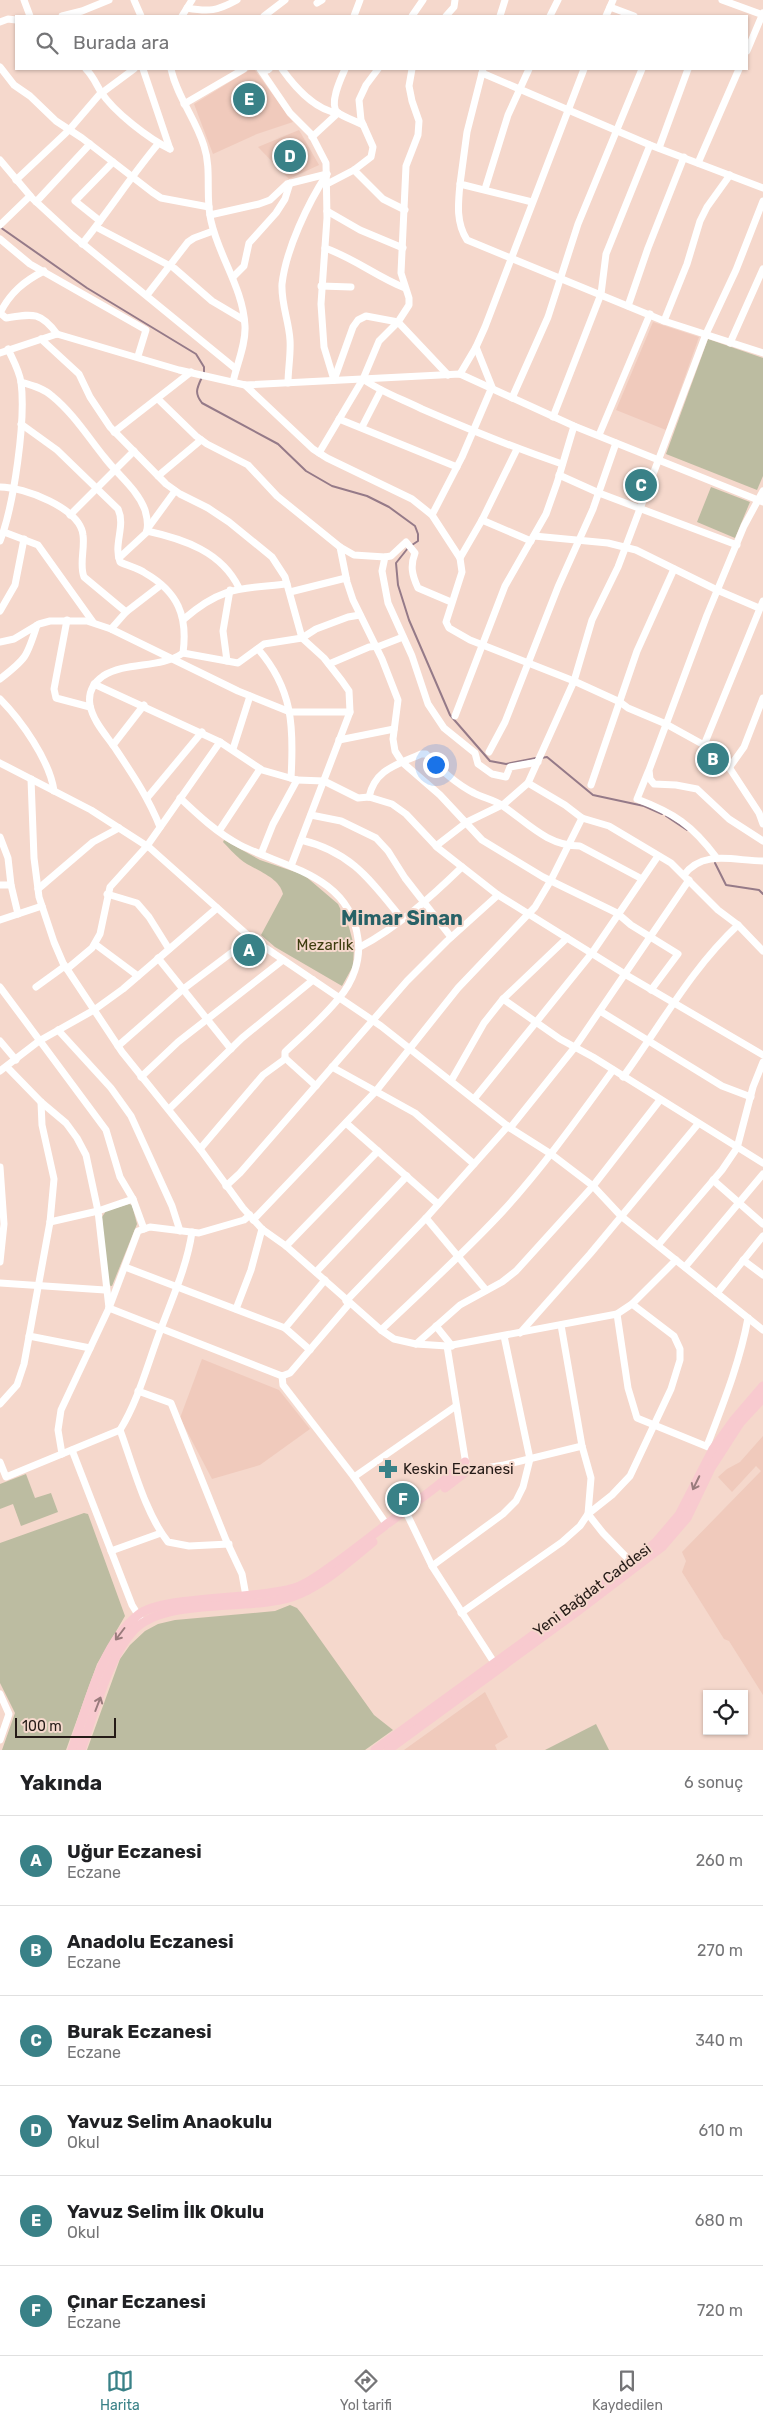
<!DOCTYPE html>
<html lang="tr">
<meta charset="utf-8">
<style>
:root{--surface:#fff;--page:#f6f6f6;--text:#202124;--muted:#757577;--line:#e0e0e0;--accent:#398187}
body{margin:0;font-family:Rubik,sans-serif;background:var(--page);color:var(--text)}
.controls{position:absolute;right:15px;bottom:15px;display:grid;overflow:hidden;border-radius:0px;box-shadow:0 1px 4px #0004}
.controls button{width:45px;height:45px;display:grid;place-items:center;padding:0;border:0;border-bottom:1px solid var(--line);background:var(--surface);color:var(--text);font:25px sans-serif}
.scale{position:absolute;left:15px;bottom:12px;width:101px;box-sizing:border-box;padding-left:5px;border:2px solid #251b17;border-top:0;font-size:14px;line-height:18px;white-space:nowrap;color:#251b17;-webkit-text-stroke:4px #f5d8cc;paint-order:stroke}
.you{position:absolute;left:435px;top:764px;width:18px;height:18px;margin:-12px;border:4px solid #fff;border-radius:50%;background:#1a73e8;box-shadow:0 0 0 8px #1a73e833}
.badge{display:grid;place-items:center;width:32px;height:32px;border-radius:50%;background:var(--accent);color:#fff;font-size:16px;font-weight:700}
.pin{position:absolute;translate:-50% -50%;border:2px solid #fff;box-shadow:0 1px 5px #0006}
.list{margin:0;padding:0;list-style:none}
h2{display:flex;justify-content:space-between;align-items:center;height:65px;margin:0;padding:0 20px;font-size:21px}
h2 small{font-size:16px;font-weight:400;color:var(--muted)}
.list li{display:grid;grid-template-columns:32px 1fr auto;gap:15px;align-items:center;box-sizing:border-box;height:90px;padding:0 20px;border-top:1px solid var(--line)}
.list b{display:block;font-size:19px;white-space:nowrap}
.list p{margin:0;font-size:16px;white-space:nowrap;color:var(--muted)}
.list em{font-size:16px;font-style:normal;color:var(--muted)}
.icon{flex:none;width:28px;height:28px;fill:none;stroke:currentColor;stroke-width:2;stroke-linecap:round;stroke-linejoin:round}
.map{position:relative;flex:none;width:763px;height:1750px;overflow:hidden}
.search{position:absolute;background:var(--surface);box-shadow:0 1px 4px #0004;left:15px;right:15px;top:15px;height:55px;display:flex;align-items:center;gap:12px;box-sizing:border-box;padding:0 18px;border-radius:0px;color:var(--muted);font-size:19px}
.sheet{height:605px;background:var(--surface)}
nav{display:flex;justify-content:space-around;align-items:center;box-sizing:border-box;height:70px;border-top:1px solid var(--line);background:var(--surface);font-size:14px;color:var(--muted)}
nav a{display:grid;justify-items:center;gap:2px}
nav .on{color:var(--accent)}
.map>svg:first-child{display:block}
.built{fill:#f0cabc}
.green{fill:#bcbca1}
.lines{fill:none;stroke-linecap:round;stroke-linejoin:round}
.stream{stroke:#957a88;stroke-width:2}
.minor{stroke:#fff;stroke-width:7}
.major{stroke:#f8cacf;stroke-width:9}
.oneway{stroke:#997b7c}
.labels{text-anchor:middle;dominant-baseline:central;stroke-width:4;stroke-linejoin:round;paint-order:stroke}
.park-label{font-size:15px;fill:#3e3d0f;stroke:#f5d8cc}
.poi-label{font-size:15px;fill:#251b17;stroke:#f5d8cc;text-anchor:start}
.street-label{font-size:15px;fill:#251b17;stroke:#f5d8cc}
.district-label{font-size:20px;font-weight:bold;fill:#276166;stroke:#f5d8cc}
</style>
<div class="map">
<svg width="763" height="1750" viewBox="0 0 763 1750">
<rect width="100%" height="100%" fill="#f5d8cc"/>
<g class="built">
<path d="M251,69H254L293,122L257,134L213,154L194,104Z"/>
<path d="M299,130L319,165L289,179L258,147Z"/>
<path d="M653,322L699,337L666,430L616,410Z"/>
<path d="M202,1359L279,1390L310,1429L260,1465L212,1479L180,1418Z"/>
<path d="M763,1436V1695L729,1641L724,1639L682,1572L686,1561L682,1552L761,1471L756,1466L732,1492L718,1477L727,1469L740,1462Z"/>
<path d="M485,1692L508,1737L495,1745L497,1750H404Z"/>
</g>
<g class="green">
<path d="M708,339L763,358V476L757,490L666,454Z"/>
<path d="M711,487L750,502L735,538L697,522Z"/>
<path d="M224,840L260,860L304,875L338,904L349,927L354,946L353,966L342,986L275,947L261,935L283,894C279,876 253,870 240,859C234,854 229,848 223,842Z"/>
<path d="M129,1204L132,1205L137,1224L112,1286L107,1285L102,1217L106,1211Z"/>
<path d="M26,1474L35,1498L51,1493L58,1512L21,1526L13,1504L0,1509V1484Z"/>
<path d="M84,1513L88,1514L125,1616L97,1664L66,1750H2L15,1713L0,1683V1543Z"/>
<path d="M290,1605L297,1608L302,1614L374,1715L393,1730L365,1750H87L120,1659L130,1645L145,1631L158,1624L175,1620L275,1611Z"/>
<path d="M596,1724L609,1750H545Z"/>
</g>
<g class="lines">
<g class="stream">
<path d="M0,227L87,288L196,354L204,367V373"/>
<path d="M202,377C197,388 194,393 202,403L278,444L306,471L332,486L367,496L389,507L415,526L418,534V541L412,545"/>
<path d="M408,548L396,563L398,585L409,620L450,715L490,761L506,764L536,758"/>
<path d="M541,758L547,757L593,795L644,806L662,814"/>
<path d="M666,816L687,830"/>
<path d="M715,863L726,885L759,890L763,894"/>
</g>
<g class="minor">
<path d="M24,0L30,16"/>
<path d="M134,0L141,16"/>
<path d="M722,0L763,15"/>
<path d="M317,3L322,0"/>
<path d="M610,7L634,16"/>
<path d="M187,8C209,12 217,11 237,0"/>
<path d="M62,16L82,11L109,0"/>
<path d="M182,16L192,0"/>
<path d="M264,16L285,0"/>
<path d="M354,16L360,0"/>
<path d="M412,16L423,0"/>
<path d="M446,16L454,7L455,0"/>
<path d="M500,16L505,0"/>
<path d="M550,16L558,0"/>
<path d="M606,16L613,0"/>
<path d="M0,22L8,19L16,20"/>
<path d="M747,51L763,13"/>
<path d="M0,67L14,85L30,96L56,121L82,138L152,192L161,198L209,207"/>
<path d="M86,69C93,76 96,84 101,92C114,112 149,139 170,149"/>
<path d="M143,69L170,149"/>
<path d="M171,69C177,97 196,119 204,146C212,170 205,197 211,221C219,257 243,288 245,326C246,344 237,364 233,382"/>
<path d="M260,69L290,113L311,134L326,163L327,218L321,304L324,347L334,380"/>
<path d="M282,69C294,86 315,110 338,113"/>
<path d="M345,69C341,78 329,103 337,112C343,117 356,121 363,125"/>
<path d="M483,69L482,73L650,145L763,188"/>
<path d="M263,72L269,69"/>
<path d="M482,73L467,132L460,184L532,202"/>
<path d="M184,104L244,69"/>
<path d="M312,137L338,113"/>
<path d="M659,148L688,69"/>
<path d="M0,160L32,198L72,235L236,369"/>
<path d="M698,163L739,69"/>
<path d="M354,170L383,199L405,210"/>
<path d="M16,180L69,130L99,95L134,69"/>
<path d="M327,184L354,170L371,157L373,147L361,120L359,100L366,85L378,69"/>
<path d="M460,184C458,204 456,223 467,240L664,321L763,353"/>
<path d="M485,189L508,115L529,69"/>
<path d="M36,202L90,144"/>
<path d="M327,211L360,230L403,248"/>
<path d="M210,215L259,204L270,200L287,184L327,174"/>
<path d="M100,221L75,201L113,162"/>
<path d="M0,225L30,196"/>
<path d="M96,227L174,268L212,301L244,320"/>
<path d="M0,239L30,264L146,330L138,356"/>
<path d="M82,244C109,211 131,176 158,144"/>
<path d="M325,248C354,258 377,277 405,288"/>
<path d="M44,271C24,281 10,293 0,313L6,318C32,314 40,311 57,334"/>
<path d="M233,277L244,266L249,243L276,213L285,199L290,183"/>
<path d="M321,286L351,287"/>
<path d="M147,295L188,242L194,238L213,231"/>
<path d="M628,306L648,248L684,157"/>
<path d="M664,321L687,264L700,221L707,207L730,175"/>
<path d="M41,339L79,374L90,397L110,427L166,484L180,494L208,508L229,522L272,557L285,577L302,638L324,658L342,681L349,691L350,712L291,866"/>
<path d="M730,343L763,269"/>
<path d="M0,353L57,334L179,370L245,385L460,374L574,426L763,502"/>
<path d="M460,374L476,347L485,327L584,69"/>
<path d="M363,379C381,392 402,399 422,409C468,429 515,448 562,464"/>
<path d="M334,380L353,327L358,320L366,316L398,322L448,375"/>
<path d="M21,382C31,385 44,388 52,396C73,413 88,437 105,458C118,475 137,489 145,510C147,517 149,526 146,533L119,558"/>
<path d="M288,383C288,369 291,354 290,340C289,321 281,304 282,284C286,249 308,203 327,174"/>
<path d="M245,385L313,449L327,458L412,499L432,515L460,558L462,572L446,622L449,628L470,640L574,681L620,702L628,708L666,724L704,745L718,754L725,761L759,813L763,824"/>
<path d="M512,398L548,317L578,224L642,69"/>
<path d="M158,399L196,436L207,444L248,465L277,496L340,547L354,555L385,557"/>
<path d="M553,417L601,294L606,254L650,145"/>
<path d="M339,419L457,467"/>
<path d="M21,424L57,450L118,509C126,526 113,544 120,562C128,566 138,568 145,573C178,592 188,616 183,653"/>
<path d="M362,427L381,390"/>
<path d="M114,432L191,372"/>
<path d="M599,435L650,314"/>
<path d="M319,453L363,379L379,341L398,322L409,305V298L401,273L406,166L418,135L419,121L412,101L409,86L412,69"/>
<path d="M559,475L599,493L737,545"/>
<path d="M158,476L201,440"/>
<path d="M0,487C24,487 80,508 83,535C85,549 79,565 84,577L126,612"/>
<path d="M763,491L744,526L707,615L649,770L650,779L654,784L676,785L697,789L729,819L763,841"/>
<path d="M70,515L134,451"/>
<path d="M432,515L462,457L492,387L476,347"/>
<path d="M482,520L531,541"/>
<path d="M148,528L175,491"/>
<path d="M147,531C184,539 222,552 239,588"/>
<path d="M4,532L38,545L93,622"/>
<path d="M534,536L608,543L636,550L717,590L759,608"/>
<path d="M0,541C14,505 26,420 21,382C19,370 13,360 8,349"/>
<path d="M340,547L347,582L353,600L382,659L398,700L393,739L395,751L402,762L440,795L482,840L543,877L617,913L631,925L678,954L651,990"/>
<path d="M460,558L482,520L517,449"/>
<path d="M290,592L346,578"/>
<path d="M451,602L418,588C412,575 410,566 415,553L406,542L391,556L385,557L382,571L388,603L412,656L428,704L444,728L475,753L478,764L492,774L506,777L510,767L538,762"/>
<path d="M0,611L15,585L24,539"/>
<path d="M184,619C222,586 240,589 287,584"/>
<path d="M67,620L54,689L56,698L90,707"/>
<path d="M111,629L126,612L161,585"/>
<path d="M0,642L14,639L39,624L50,621H87L111,629L238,691L290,712H350"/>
<path d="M258,649C293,689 294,727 291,778"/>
<path d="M227,661L223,631L230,590"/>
<path d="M329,664L369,647L380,646L403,637"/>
<path d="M0,679C26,659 27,657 37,625"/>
<path d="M94,684L220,742"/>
<path d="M0,699C21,720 50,761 54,791"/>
<path d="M455,716L505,586L546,514L557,483L574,426"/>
<path d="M339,740L394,729"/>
<path d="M113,745L144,705"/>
<path d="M704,745L763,601"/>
<path d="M233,749L250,696"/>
<path d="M489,752L505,722L558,587L593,509L616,443"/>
<path d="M0,763L91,810L150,848L251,938L381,1026L510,1128L551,1154L593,1186L621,1216L763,1330"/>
<path d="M729,768L744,747L763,698"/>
<path d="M648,772L637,799C674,813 692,825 716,857"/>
<path d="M31,779L34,858L39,897L54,942L63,963L122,1052L200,1149L243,1208L262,1229L286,1246L381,1330L394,1339L416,1344L447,1346L617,1314L632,1304L676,1260"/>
<path d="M528,783L565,805L582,818L609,826L671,863L718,910L738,925L763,951"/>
<path d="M591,785L637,651L674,569"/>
<path d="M369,797C375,769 397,765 421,754H426C439,769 458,785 474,793C483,798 495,800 503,806C528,823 547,846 580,846L642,879"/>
<path d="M147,798L202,732"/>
<path d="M180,798C198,815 217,833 240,845C286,868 350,876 358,939C361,960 353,982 339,998C323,1018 303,1035 285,1052V1059L263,1075L200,1149"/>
<path d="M311,815L341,821L376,838L388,851L405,878L451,937"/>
<path d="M160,827C149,799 133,775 117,751C108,737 93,722 90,705C88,693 93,683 103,676C127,661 160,669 183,653L238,663L264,644L302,638L316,629L348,617L360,615"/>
<path d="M219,831L260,769"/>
<path d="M0,837L8,858L11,885"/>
<path d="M301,840C352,852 371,881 402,919"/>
<path d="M436,846L467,822L504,804L528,783L574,681L592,620L618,567L706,334L736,270L763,201"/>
<path d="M261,854L273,824L297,780"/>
<path d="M684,875C703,849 735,861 763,861"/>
<path d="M0,885H11L18,914"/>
<path d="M38,889L93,842L119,828"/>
<path d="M107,894L137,903L149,917L169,949"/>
<path d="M0,920L42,906"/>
<path d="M95,944L138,976"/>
<path d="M360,947C398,927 431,897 462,867"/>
<path d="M158,958L231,1049"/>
<path d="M67,969L92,948L100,934L110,887L147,846L220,742L262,770L297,780L324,781L358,798L369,797L392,804L406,814L438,848L498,895L628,976L763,1055"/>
<path d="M0,987L106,1130L120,1177L133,1199L144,1229"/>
<path d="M36,987L65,966"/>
<path d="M503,999L567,938"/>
<path d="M600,1011L722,1086L751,1097"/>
<path d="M58,1030L111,1088L131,1116L172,1206L180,1231"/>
<path d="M0,1041L16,1060"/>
<path d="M118,1046L182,990L251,938"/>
<path d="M285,1058L316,1086"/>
<path d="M7,1067L41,1102L66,1123L77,1138L86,1155L98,1211L109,1308"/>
<path d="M332,1067L415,1113L474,1164"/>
<path d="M0,1071L39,1041L94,1010L123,989L217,908"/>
<path d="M141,1077L178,1042L283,960"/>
<path d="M623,1077C661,1025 691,969 738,925"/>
<path d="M451,1081L484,1023L503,999L560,1039L593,1057L763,1163"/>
<path d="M474,1099L592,953L658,856"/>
<path d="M169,1109L242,1038L313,980"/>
<path d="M346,1123L438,1204"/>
<path d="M510,1128L575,1047L689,880"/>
<path d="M0,1167L4,1224L0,1262"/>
<path d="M713,1180L763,1224"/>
<path d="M226,1186L240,1173L407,981L447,941L498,895"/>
<path d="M426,1218L486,1290"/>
<path d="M253,1220L376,1091L458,988L535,907L551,880L582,818"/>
<path d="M50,1222L98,1211L133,1199"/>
<path d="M658,1245L722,1170L737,1148L753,1087L763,1062"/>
<path d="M286,1246L378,1151"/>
<path d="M743,1260L763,1275"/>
<path d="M125,1267L285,1328L310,1350"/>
<path d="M685,1267L763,1174"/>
<path d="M316,1272L407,1176"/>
<path d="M0,1283L105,1290"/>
<path d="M717,1293L763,1236"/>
<path d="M346,1301L426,1218L508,1126"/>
<path d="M109,1308L282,1376L290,1373L349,1304"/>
<path d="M236,1309L251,1270L262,1229"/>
<path d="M617,1314L628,1388L637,1418L713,1449"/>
<path d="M561,1325L582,1446L591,1478L588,1514L603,1533L632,1563"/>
<path d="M436,1326L452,1346"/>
<path d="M285,1328L325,1280"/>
<path d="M381,1330C422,1291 464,1253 503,1211C543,1167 578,1118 613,1070"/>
<path d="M520,1333L590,1254L698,1124"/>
<path d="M29,1336L90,1348"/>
<path d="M416,1344L460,1305L502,1282L516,1271L593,1186L660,1100"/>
<path d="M447,1346L467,1471L504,1465L582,1446"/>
<path d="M282,1376L283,1385L354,1477L387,1525"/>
<path d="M138,1391L171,1403L226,1540L242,1574L246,1596"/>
<path d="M0,1404L17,1385L24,1364L50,1222L54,1179L42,1125L41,1102"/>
<path d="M120,1430C133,1465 145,1513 168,1542L189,1546L229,1544"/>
<path d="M707,1446C723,1404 740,1362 748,1318"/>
<path d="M72,1450L132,1605L143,1623"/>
<path d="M62,1454L58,1430L61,1410L109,1308L138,1231L150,1227L199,1233L244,1220L250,1215"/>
<path d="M0,1462L6,1477L120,1430C138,1401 147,1366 159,1334C171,1301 187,1267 192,1232"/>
<path d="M354,1477L456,1406"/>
<path d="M405,1510L432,1566L497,1667"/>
<path d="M111,1551L161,1533"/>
<path d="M432,1566L503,1514L516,1501L523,1487L530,1459L504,1336"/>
<path d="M461,1613L562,1542L580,1526L588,1514L612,1495L630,1476L671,1389L680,1360V1349L674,1336L632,1304"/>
<path d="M0,1694L9,1714L0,1740"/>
</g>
<g class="major">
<path d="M445,1488L467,1471"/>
<path d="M72,1750C87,1708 101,1644 138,1615C163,1595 257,1600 294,1588C308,1584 321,1573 333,1565C358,1547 381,1528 406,1510C426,1494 447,1480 465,1462"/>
<path d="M81,1750C95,1713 107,1659 134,1630C165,1597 249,1611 292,1597C322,1587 348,1562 373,1542"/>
<path d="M375,1750L632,1563L656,1542L679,1515L713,1449L733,1421L763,1386"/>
<path d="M388,1750L579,1610L662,1547L687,1518L711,1468L740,1423L763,1398"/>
</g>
</g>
<defs><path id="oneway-shaft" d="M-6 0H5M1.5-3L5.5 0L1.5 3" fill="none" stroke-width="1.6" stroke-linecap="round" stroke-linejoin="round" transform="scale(1.25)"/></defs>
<g class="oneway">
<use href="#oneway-shaft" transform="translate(696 1483) rotate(116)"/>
<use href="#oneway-shaft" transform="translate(120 1634) rotate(127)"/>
<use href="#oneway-shaft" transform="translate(98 1704) rotate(-69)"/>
</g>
<defs>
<g id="pharmacy-bare" transform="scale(1.5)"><path d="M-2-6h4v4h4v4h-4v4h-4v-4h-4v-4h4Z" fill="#398187" stroke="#f5d8cc" stroke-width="2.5" paint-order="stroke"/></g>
</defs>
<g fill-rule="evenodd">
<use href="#pharmacy-bare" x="388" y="1469"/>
</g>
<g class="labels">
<g class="park-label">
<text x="325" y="945">Mezarlık</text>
</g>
<g class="poi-label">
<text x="403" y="1469">Keskin Eczanesi</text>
</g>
<g class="street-label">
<text transform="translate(592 1590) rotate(-37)">Yeni Bağdat Caddesi</text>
</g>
<g class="district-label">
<text x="402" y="918">Mimar Sinan</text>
</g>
</g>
</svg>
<div class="controls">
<button><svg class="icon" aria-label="locate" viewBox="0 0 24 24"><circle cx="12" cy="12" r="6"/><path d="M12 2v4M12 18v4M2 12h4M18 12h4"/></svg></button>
</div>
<div class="scale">100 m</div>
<div class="you"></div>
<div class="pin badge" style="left:249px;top:950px">A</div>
<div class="pin badge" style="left:713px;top:759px">B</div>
<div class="pin badge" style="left:641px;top:485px">C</div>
<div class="pin badge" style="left:290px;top:156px">D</div>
<div class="pin badge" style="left:249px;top:99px">E</div>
<div class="pin badge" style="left:403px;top:1499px">F</div>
<div class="search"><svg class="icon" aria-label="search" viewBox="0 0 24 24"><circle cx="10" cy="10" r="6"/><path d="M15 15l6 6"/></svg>Burada ara</div>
</div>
<section class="sheet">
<h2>Yakında<small>6 sonuç</small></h2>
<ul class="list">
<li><span class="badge">A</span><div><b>Uğur Eczanesi</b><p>Eczane</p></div><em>260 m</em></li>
<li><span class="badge">B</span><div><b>Anadolu Eczanesi</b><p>Eczane</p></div><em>270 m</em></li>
<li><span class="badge">C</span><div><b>Burak Eczanesi</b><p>Eczane</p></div><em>340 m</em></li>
<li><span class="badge">D</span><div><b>Yavuz Selim Anaokulu</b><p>Okul</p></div><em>610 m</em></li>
<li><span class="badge">E</span><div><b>Yavuz Selim İlk Okulu</b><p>Okul</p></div><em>680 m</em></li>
<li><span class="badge">F</span><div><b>Çınar Eczanesi</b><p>Eczane</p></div><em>720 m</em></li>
</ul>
</section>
<nav>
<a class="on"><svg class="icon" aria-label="map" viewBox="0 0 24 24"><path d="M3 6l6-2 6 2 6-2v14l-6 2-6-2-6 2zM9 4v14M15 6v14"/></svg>Harita</a>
<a><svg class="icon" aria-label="directions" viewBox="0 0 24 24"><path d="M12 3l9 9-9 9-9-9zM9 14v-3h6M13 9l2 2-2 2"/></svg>Yol tarifi</a>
<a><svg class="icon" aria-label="saved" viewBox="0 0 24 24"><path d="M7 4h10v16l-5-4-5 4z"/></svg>Kaydedilen</a>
</nav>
